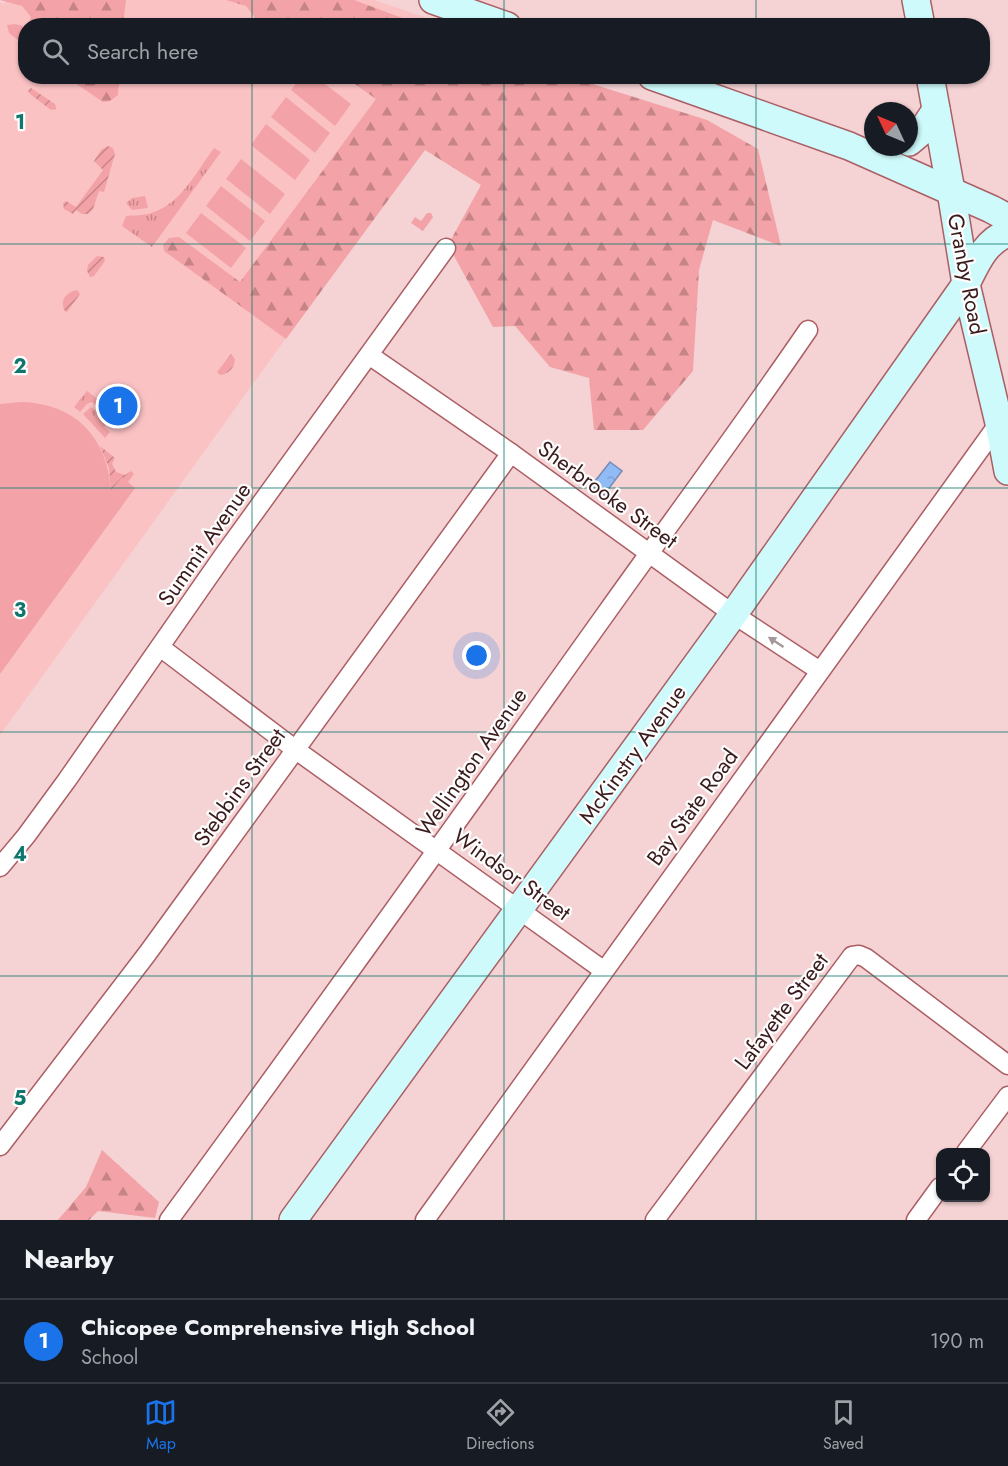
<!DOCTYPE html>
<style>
:root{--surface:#171b24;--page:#20242c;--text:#f1f3f6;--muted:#9ea1a6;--line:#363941;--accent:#1a73e8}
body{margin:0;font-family:Jost,sans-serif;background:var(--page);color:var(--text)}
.controls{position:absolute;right:18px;bottom:18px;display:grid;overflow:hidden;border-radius:12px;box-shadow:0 2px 4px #0004}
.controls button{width:54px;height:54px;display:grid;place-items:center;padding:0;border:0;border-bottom:2px solid var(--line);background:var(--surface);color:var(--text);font:30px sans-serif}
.compass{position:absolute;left:864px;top:102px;width:54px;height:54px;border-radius:50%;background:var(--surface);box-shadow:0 2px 4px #0004;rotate:314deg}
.you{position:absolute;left:477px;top:656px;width:21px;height:21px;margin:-15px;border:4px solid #fff;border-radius:50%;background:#1a73e8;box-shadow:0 0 0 9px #1a73e833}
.badge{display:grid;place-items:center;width:39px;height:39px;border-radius:50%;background:var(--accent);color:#fff;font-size:20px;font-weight:700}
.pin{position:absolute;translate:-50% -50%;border:3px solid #fff;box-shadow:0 2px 6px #0006}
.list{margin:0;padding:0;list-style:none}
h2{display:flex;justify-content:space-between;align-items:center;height:78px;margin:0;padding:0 24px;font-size:26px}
h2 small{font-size:20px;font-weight:400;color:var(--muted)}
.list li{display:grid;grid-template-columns:39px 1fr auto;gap:18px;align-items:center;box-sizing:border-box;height:84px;padding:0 24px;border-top:2px solid var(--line)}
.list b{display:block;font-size:22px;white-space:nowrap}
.list p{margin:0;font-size:20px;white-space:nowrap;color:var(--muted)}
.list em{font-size:20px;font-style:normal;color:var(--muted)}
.icon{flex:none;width:33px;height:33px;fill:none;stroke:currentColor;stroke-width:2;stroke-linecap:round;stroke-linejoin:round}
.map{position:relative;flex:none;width:1008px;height:1220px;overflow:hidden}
.search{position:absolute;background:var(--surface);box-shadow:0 2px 4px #0004;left:18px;right:18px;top:18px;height:66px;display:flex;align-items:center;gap:15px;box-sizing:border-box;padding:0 21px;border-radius:24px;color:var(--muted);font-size:22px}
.sheet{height:162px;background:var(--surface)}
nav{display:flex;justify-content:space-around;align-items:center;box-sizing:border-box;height:84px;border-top:2px solid var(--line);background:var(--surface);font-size:16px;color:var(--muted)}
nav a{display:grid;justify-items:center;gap:3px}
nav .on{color:var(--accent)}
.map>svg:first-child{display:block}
.built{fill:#fbc2c4}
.grass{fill:url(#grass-tufts)}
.forest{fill:url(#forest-firs)}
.garden{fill:url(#garden-furrows)}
.pitch{fill:#f3a3a7}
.water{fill:url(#water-ripples);stroke:#778bb4;stroke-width:1.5}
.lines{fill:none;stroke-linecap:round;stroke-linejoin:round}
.street-casing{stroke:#ab5f65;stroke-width:21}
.secondary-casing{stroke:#ab5f65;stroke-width:30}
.street{stroke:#fff;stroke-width:18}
.secondary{stroke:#cefafb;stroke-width:27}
.oneway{fill:#a69899}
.grid{fill:none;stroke:#0f766e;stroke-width:1.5;stroke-opacity:0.55}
.labels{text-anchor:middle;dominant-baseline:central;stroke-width:4.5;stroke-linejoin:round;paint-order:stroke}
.street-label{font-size:22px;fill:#3a1b1d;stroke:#fdfdfd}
.grid-label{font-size:20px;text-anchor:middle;font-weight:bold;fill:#0f766e;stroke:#fdfdfd;stroke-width:4.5;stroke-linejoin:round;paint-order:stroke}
</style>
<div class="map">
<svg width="1008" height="1220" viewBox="0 0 1008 1220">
<defs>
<pattern id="grass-tufts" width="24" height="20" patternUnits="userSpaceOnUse" patternTransform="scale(1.5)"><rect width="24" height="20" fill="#f3a3a7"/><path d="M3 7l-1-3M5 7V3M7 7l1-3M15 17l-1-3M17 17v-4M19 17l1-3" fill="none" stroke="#c68487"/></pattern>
<pattern id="forest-firs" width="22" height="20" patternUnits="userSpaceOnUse" patternTransform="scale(1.5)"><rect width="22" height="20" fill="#f3a3a7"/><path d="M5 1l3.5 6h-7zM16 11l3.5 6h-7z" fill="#c68487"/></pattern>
<pattern id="garden-furrows" width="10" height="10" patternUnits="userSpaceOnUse" patternTransform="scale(1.5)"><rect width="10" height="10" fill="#f3a3a7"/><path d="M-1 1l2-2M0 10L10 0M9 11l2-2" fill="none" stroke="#c68487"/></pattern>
<pattern id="water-ripples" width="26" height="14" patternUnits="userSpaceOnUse" patternTransform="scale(1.5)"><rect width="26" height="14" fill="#91bbf5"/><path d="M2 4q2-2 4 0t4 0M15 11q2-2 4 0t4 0" fill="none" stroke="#7ea0d2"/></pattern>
</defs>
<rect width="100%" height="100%" fill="#f5d2d3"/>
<path class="built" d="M8,0H374L448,25L26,26V76L474,77L0,735V2L3,4Z"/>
<g class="grass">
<path d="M214,148L221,152L152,247L122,226L126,216C134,215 143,216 151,213C180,205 197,171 214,148Z"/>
<path d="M145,196L148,208L132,210L126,203L132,198Z"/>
<path d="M427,213H431L433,217L423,231L411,223L415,217L421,221Z"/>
<path d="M87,391L115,412L112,417L92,402L87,404L80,412L74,407Z"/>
<path d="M91,407L104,416L102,419L107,424L104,427L110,432L105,438L83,414Z"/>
</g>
<g class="forest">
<path d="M0,0H126L123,25H28L31,17L22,6Z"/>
<path d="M226,0H354L421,25H261L246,6Z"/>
<path d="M15,24L25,27V46L9,33L7,25Z"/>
<path d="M567,76L707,120L758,149L781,246L713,220L699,270L693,371L643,430H594L589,378L550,367L515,326L493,327L448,245L481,185L425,150L286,339L164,251L163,245L169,238L179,237L240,282L376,99L345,77Z"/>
<path d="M66,77H119L118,95L110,101L103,102Z"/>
<path d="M102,1150L159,1202L155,1218L98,1211L89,1220H58L86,1187Z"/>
</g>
<g class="garden">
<path d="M31,88L55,104L56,109L51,110L30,94L28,91Z"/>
<path d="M108,146L113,148L115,154L104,192L99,191L93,209L88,214H82L76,210L73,214L64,209L63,203L66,201L76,207L103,170L94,161L101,150Z"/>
<path d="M97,256L104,257L105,261L94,276L90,277L87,271L88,265Z"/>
<path d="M77,290L80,294L67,312L65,311C59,301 66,292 77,290Z"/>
<path d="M231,354L235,359C234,368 229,374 220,375L217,372Z"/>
<path d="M100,446L115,458L112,464L116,472L125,475L131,471L134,474L128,482L122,478L111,491L109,468Z"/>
</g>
<g class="pitch">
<path d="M301,77H316L351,104L335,126L291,90Z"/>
<path d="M286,97L330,133L315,153L271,117Z"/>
<path d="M266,124L310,160L295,180L251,145Z"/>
<path d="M241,159L285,194L270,214L226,179Z"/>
<path d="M221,186L265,221L250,241L206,206Z"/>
<path d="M201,213L246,248L231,268L186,233Z"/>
<path d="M21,402C75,403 107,437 111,490L122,477L135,488L0,674V404Z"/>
</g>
<path class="water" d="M610,462L622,471L604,495L592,485Z"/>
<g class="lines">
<g class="street-casing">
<g id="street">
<path d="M369,355L511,453L733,614L820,671"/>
<path d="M160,647L296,750L603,970"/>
<path d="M0,867L26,836L67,780L223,556L446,248"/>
<path d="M0,1146L147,954L511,453"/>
<path d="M966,1152L1008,1096"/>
<path d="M169,1220C317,1019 462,815 607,612C674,518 743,425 808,330"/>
<path d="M425,1220L999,423"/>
<path d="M655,1220L852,956L859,955L866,958L1008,1065"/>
<path d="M916,1220L940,1187"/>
</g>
</g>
<g class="secondary-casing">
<g id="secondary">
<path d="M433,0L507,26"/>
<path d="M916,0L921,26"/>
<path d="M652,76L849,146L991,209L1008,218"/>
<path d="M930,76L951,191L966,284L999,423L1008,471"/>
<path d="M909,142L922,131L936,110"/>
<path d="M293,1220L740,605L966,284C976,264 985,241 1008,233"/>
</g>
</g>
<use href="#street" class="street"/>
<use href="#secondary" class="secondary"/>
</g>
<defs><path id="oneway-solid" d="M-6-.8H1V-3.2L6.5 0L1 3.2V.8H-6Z" transform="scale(1.5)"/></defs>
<use class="oneway" href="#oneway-solid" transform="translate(776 642) rotate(-147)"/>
<path class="grid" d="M252,0V26M504,0V26M756,0V26M252,76V1220M504,76V1220M756,76V1220M0,244H1008M0,488H1008M0,732H1008M0,976H1008"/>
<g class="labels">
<g class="street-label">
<text transform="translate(967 274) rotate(79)">Granby Road</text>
<text transform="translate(608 494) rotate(36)">Sherbrooke Street</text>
<text transform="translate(204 544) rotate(-55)">Summit Avenue</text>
<text transform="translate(632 754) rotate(-54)">McKinstry Avenue</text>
<text transform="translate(471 762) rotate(-55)">Wellington Avenue</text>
<text transform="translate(239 787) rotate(-54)">Stebbins Street</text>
<text transform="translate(692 807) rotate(-54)">Bay State Road</text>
<text transform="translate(512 874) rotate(36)">Windsor Street</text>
<text transform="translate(781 1011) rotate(-53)">Lafayette Street</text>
</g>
</g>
<g class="grid-label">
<text x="20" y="129">1</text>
<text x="20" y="373">2</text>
<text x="20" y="617">3</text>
<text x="20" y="861">4</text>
<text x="20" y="1105">5</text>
</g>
</svg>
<div class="controls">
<button><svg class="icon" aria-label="locate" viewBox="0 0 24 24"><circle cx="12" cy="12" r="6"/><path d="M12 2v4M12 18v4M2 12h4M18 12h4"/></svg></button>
</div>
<svg class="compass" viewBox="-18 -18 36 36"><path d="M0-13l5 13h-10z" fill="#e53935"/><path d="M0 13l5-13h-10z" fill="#9ea1a6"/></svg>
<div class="you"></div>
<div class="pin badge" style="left:118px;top:406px">1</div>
<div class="search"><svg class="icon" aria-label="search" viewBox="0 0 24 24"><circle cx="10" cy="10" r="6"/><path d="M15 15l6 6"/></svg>Search here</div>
</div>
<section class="sheet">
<h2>Nearby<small></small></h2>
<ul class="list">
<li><span class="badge">1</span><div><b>Chicopee Comprehensive High School</b><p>School</p></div><em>190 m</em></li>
</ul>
</section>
<nav>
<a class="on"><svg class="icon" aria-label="map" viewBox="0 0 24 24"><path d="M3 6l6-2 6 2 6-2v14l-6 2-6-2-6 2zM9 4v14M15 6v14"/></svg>Map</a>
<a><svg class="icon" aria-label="directions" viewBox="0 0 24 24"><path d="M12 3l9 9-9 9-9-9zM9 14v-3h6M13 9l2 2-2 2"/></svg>Directions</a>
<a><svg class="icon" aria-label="saved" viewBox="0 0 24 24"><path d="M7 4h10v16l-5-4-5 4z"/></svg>Saved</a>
</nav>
